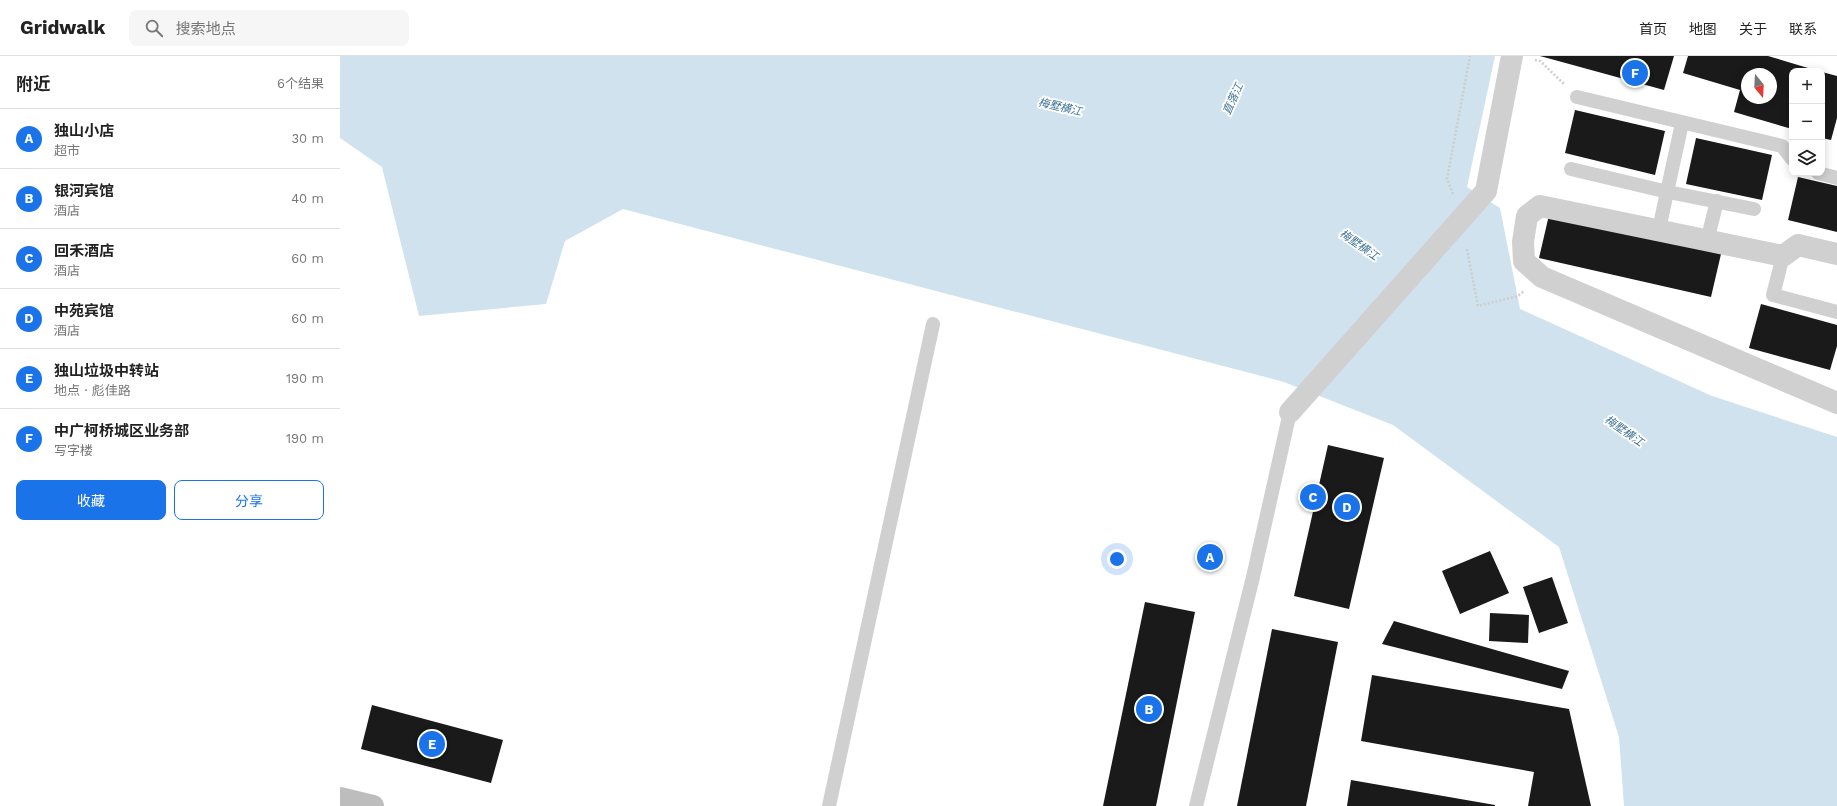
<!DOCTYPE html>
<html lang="zh">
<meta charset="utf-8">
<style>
:root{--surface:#fff;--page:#f6f6f6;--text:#222;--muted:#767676;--line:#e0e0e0;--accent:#1a73e8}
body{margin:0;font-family:"Work Sans","Noto Sans SC",sans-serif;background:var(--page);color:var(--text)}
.controls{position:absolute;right:12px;top:12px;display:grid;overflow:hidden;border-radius:8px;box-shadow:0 2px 10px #0003}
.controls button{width:36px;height:36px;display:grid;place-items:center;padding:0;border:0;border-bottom:1px solid var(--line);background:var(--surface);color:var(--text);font:20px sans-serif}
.compass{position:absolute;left:1401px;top:12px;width:36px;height:36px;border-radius:50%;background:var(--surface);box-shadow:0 2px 10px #0003;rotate:162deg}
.you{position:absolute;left:777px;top:503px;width:14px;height:14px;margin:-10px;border:3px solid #fff;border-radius:50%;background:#1a73e8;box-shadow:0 0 0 6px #1a73e833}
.badge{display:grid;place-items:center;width:26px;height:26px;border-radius:50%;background:var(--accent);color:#fff;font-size:13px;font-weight:700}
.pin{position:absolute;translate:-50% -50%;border:2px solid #fff;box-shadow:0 1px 4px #0006}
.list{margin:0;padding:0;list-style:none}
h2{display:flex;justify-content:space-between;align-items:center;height:52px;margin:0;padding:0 16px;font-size:17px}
h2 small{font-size:13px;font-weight:400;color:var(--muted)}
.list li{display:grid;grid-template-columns:26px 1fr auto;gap:12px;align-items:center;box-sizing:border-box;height:60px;padding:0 16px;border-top:1px solid var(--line)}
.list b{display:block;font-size:15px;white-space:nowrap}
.list p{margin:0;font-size:13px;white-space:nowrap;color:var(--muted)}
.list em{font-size:13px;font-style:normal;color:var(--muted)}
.actions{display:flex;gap:8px;padding:12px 16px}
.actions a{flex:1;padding:9px 0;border:1px solid var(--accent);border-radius:8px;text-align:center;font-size:14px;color:var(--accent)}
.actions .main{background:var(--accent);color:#fff}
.icon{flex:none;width:22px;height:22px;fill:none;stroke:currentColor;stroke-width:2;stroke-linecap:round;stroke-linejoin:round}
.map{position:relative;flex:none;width:1497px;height:750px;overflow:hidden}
header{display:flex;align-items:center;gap:24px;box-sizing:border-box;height:56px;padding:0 20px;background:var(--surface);border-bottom:1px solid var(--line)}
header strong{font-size:19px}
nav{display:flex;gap:22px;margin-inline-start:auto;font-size:14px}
.search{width:280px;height:36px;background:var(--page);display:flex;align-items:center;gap:10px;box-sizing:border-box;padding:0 14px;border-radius:8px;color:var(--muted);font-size:15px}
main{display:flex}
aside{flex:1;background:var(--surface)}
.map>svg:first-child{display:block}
.water{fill:#cfe2ee}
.building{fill:#1a1a1a;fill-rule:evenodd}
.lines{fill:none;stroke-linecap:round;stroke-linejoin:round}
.path{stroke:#cdcdcd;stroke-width:2.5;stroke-dasharray:2 2;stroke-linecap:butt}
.lane{stroke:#d0d0d0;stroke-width:14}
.street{stroke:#d0d0d0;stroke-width:22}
.secondary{stroke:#bdbdbd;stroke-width:22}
.labels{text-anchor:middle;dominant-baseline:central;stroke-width:4;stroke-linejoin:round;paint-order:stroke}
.water-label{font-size:11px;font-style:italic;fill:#3f7597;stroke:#fff}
</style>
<header>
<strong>Gridwalk</strong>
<div class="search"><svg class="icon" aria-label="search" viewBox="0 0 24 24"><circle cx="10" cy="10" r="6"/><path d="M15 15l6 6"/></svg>搜索地点</div>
<nav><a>首页</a><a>地图</a><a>关于</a><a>联系</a></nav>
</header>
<main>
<aside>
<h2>附近<small>6个结果</small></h2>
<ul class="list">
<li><span class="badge">A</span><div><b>独山小店</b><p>超市</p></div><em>30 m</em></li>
<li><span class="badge">B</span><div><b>银河宾馆</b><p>酒店</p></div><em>40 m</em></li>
<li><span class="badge">C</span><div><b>回禾酒店</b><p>酒店</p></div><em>60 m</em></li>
<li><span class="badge">D</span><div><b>中苑宾馆</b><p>酒店</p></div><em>60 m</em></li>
<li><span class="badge">E</span><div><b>独山垃圾中转站</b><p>地点 · 彪佳路</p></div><em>190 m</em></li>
<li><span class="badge">F</span><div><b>中广柯桥城区业务部</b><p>写字楼</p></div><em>190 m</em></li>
</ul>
<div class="actions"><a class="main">收藏</a><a>分享</a></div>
</aside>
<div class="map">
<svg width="1497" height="750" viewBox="0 0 1497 750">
<rect width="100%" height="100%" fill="#fff"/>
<path class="water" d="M0,0H1155L1127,131L1160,152L1180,253L1372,340L1497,381V750H1284L1279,681L1219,491L1053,369L944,326L283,153L225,185L206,248L79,260L42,111L0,82Z"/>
<g class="building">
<path d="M1200,0H1334L1324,34Z"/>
<path d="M1348,0H1428L1478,15H1452V73L1394,56L1400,34L1343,17ZM1407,18H1431V42H1407Z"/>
<path d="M1482,16L1497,20V62L1491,84L1482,82Z"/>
<path d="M1235,54L1325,75L1315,119L1225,97Z"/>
<path d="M1356,82L1432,99L1422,144L1346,128Z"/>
<path d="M1458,121L1497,130V176L1448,164Z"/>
<path d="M1209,159L1381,198L1371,241L1199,202Z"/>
<path d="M1421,248L1497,269V290L1490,314L1409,292Z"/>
<path d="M988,389L1044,402L1009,553L954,540Z"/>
<path d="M1150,495L1169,537L1120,558L1102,515Z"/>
<path d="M1212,521L1228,567L1199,577L1183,531Z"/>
<path d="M805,546L855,556L816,750H763Z"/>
<path d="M1150,557L1189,559L1188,587L1149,585Z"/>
<path d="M1054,565L1229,615L1222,633L1042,588Z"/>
<path d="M932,573L998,586L966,750H897Z"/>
<path d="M1032,619L1229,653L1251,750H1188L1194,716L1021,685Z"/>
<path d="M32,649L163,684L151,727L21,693Z"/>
<path d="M1011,724L1155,749V750H1007Z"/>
</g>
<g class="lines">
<g class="path">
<path d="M1195,4L1200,5L1224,28"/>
<path d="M1113,138L1107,123L1130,0"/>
<path d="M1127,193L1138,250L1178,240L1184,235"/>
</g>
<g class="lane">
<path d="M1237,41L1442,90L1452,103"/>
<path d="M1231,113L1328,136L1414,153"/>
<path d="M1478,117L1497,122"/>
<path d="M1319,173L1342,67"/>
<path d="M1367,185L1377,145"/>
<path d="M1443,200L1433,239L1497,256"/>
<path d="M489,750L593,268"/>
<path d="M856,750L913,521L950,356"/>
</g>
<g class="street">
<path d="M1497,198L1458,189L1443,200L1200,150L1187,160L1183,186L1184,205L1202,221L1497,347"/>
<path d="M950,356L1146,135L1172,0"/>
</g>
<path class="secondary" d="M0,742L33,750"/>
</g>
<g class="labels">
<g class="water-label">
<text transform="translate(893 43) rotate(-66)">直落江</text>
<text transform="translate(720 51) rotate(13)">梅墅横江</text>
<text transform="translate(1019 189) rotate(35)">梅墅横江</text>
<text transform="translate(1284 375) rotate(35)">梅墅横江</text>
</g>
</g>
</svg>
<div class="controls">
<button>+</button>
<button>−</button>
<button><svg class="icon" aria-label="layers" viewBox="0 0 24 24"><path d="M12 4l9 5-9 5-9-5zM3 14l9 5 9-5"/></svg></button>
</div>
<svg class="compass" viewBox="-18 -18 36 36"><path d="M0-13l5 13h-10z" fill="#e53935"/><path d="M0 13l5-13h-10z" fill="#767676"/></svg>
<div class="you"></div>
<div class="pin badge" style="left:870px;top:501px">A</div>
<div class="pin badge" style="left:809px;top:653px">B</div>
<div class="pin badge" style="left:973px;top:441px">C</div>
<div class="pin badge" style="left:1007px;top:451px">D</div>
<div class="pin badge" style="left:92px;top:688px">E</div>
<div class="pin badge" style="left:1295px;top:17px">F</div>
</div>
</main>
